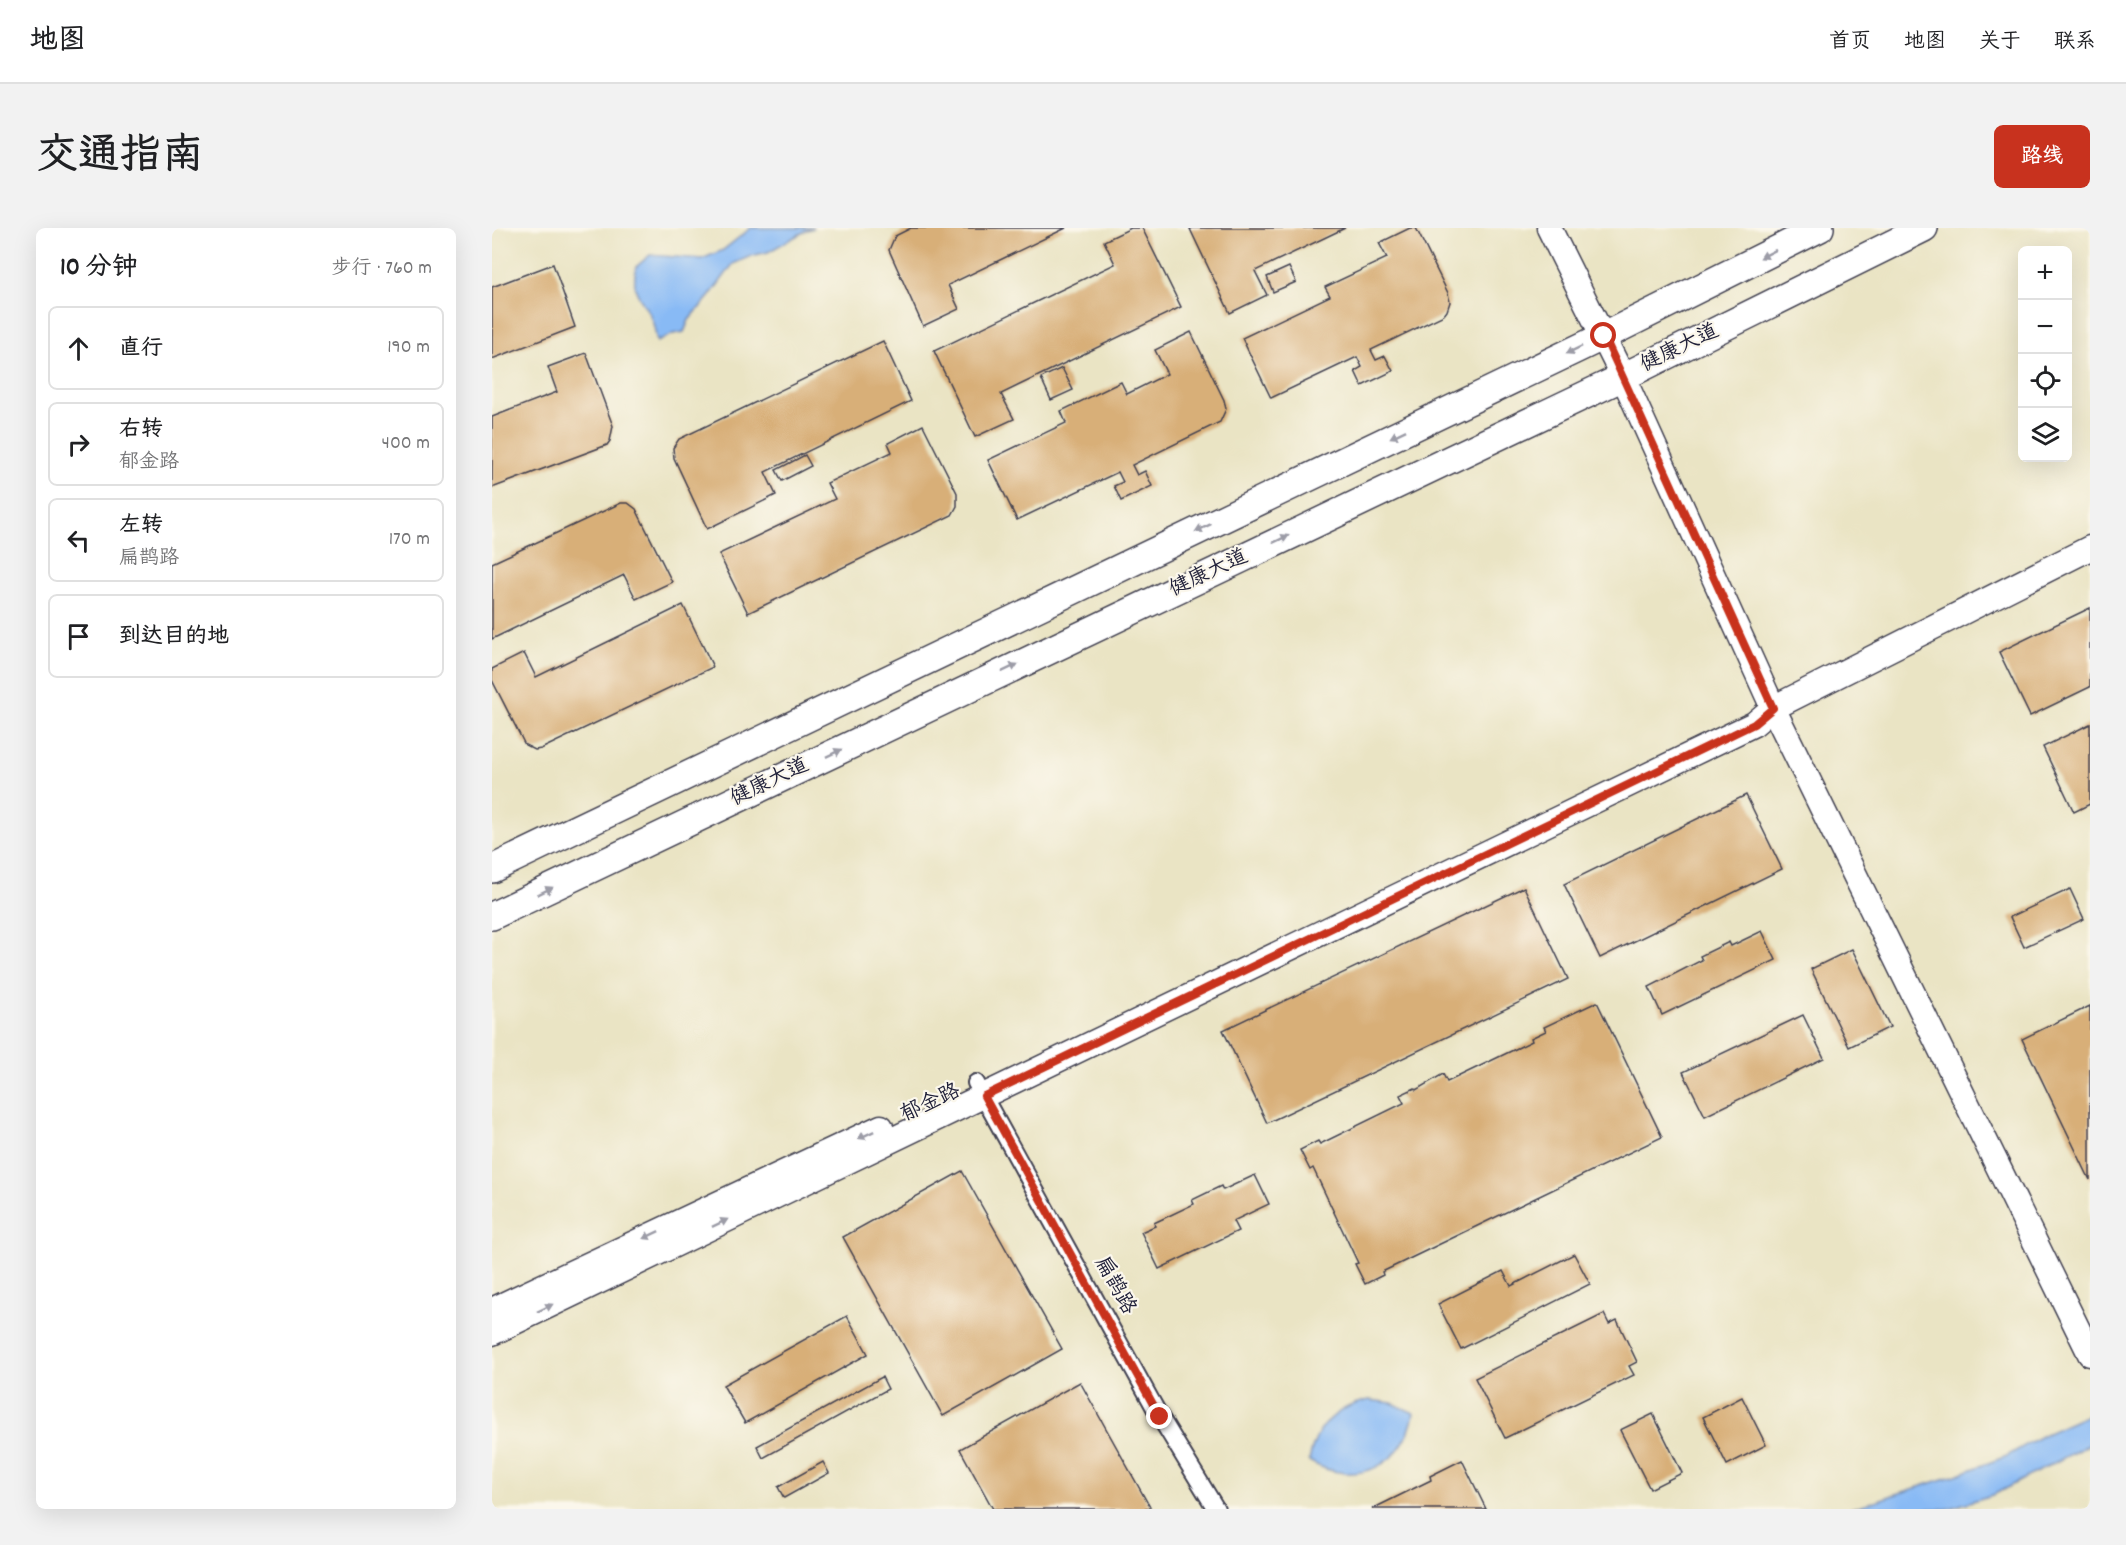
<!DOCTYPE html>
<html lang="zh">
<meta charset="utf-8">
<style>
:root{--surface:#fff;--page:#f2f2f2;--text:#202124;--muted:#757577;--line:#e0e0e0;--accent:#c8321e}
body{margin:0;font-family:Dekko,"LXGW WenKai TC",sans-serif;background:var(--page);color:var(--text)}
.controls{position:absolute;right:18px;top:18px;display:grid;overflow:hidden;border-radius:9px;box-shadow:0 6px 24px #0002}
.controls button{width:54px;height:54px;display:grid;place-items:center;padding:0;border:0;border-bottom:2px solid var(--line);background:var(--surface);color:var(--text);font:30px sans-serif}
.stop{position:absolute;width:18px;height:18px;margin:-14px;border:4px solid #c8321e;border-radius:50%;background:#fff}
.stop.end{background:#c8321e;border-color:#fff;box-shadow:0 2px 6px #0008}
.list{margin:0;padding:0;list-style:none}
h2{display:flex;justify-content:space-between;align-items:center;height:78px;margin:0;padding:0 24px;font-size:26px}
h2 small{font-size:20px;font-weight:400;color:var(--muted)}
.list li{display:grid;grid-template-columns:39px 1fr auto;gap:18px;align-items:center;box-sizing:border-box;height:84px;margin:0 12px 12px;padding:0 12px;border:2px solid var(--line);border-radius:9px}
.list b{display:block;font-size:22px;white-space:nowrap}
.list p{margin:0;font-size:20px;white-space:nowrap;color:var(--muted)}
.list em{font-size:20px;font-style:normal;color:var(--muted)}
.icon{flex:none;width:33px;height:33px;fill:none;stroke:currentColor;stroke-width:2;stroke-linecap:round;stroke-linejoin:round}
.map{position:relative;flex:none;width:1598px;height:1281px;overflow:hidden;border-radius:9px}
header{display:flex;align-items:center;gap:36px;box-sizing:border-box;height:84px;padding:0 30px;background:var(--surface);border-bottom:2px solid var(--line)}
header strong{font-size:28px}
nav{display:flex;gap:33px;margin-inline-start:auto;font-size:21px}
.intro{display:flex;align-items:center;justify-content:space-between;box-sizing:border-box;height:144px;padding:0 36px}
h1{margin:0;font-size:42px}
.button{padding:15px 27px;border-radius:9px;background:var(--accent);color:#fff;font-size:21px;font-weight:700}
main{display:flex;gap:36px;padding:0 36px}
aside{flex:1;background:var(--surface);border-radius:9px;box-shadow:0 6px 24px #0002}
.map>svg:first-child{display:block}
.water{fill:#88baf5;stroke:#556e98;stroke-width:1.5}
.building{fill:#d8af78}
.lines{fill:none;stroke-linecap:round;stroke-linejoin:round}
.street-casing{stroke:#403f50;stroke-width:20}
.secondary-casing{stroke:#403f50;stroke-width:27}
.primary-casing{stroke:#403f50;stroke-width:30}
.street{stroke:#fff;stroke-width:16}
.secondary{stroke:#fff;stroke-width:24}
.primary{stroke:#fff;stroke-width:27}
.oneway{fill:#9c9ca7}
.route{stroke:#c8321e;stroke-width:8}
.labels{text-anchor:middle;dominant-baseline:central;stroke-width:4.5;stroke-linejoin:round;paint-order:stroke}
.street-label{font-size:21px;fill:#22223b;stroke:#fbf7ec}
</style>
<header>
<strong>地图</strong>
<nav><a>首页</a><a>地图</a><a>关于</a><a>联系</a></nav>
</header>
<div class="intro"><h1>交通指南</h1><a class="button">路线</a></div>
<main>
<aside>
<h2>10 分钟<small>步行 · 760 m</small></h2>
<ul class="list">
<li><svg class="icon" aria-label="ahead" viewBox="0 0 24 24"><path d="M12 20V5M6 11l6-6 6 6"/></svg><div><b>直行</b></div><em>190 m</em></li>
<li><svg class="icon" aria-label="right" viewBox="0 0 24 24"><path d="M7 20v-9h11M14 6l5 5-5 5"/></svg><div><b>右转</b><p>郁金路</p></div><em>400 m</em></li>
<li><svg class="icon" aria-label="left" viewBox="0 0 24 24"><path d="M17 20v-9H6M10 6l-5 5 5 5"/></svg><div><b>左转</b><p>扁鹊路</p></div><em>170 m</em></li>
<li><svg class="icon" aria-label="arrive" viewBox="0 0 24 24"><path d="M6 21V4h12l-3 4 3 4H6"/></svg><div><b>到达目的地</b></div></li>
</ul>
</aside>
<div class="map">
<svg width="1598" height="1281" viewBox="0 0 1598 1281">
<rect width="100%" height="100%" fill="#fbf7ec"/>
<filter id="ink" filterUnits="userSpaceOnUse"><feTurbulence type="fractalNoise" baseFrequency=".0167" numOctaves="2"/><feDisplacementMap in="SourceGraphic" scale="12" xChannelSelector="R" yChannelSelector="G"/><feConvolveMatrix kernelMatrix="1 2 1 2 8 2 1 2 1" color-interpolation-filters="sRGB"/></filter>
<filter id="wash" filterUnits="userSpaceOnUse"><feTurbulence type="fractalNoise" baseFrequency=".008" numOctaves="4" result="noise"/><feDisplacementMap in="SourceGraphic" scale="24" xChannelSelector="R" yChannelSelector="G"/><feGaussianBlur stdDeviation="1.35" result="paint"/><feColorMatrix in="noise" values="0 0 0 0 0 0 0 0 0 0 0 0 0 0 0 0 0 1.4 0 .05"/><feComposite in="paint" operator="in"/></filter>
<g filter="url(#wash)">
<rect width="100%" height="100%" fill="#eae4c4"/>
<g class="water">
<path d="M259,0H322L315,2L276,24L259,28L241,36L217,69L197,92L192,104L181,106L165,114C163,104 162,94 157,85C145,65 140,64 144,39L158,27L210,31L231,22Z"/>
<path d="M877,1172L900,1175L922,1185C913,1238 864,1261 817,1233C823,1200 843,1179 877,1172Z"/>
<path d="M1598,1186V1216L1503,1266L1455,1281H1358L1464,1247L1515,1228L1551,1207Z"/>
</g>
<g id="blocks">
<g class="building">
<path d="M419,0H574L456,57L467,81L431,98L397,22L403,8Z"/>
<path d="M639,0H650L689,79L509,166L522,191L483,209L442,123L623,36L612,13Z"/>
<path d="M701,0H853L763,43L775,67L738,85L698,1Z"/>
<path d="M918,0H924L956,65L958,74L955,83L952,87L879,122L884,132L893,128L901,143L870,158L863,143L870,139L865,129L779,170L750,110L838,68L833,59L895,30L887,15Z"/>
<path d="M61,36L83,99L0,131V59Z"/>
<path d="M797,39L804,54L781,64L775,49Z"/>
<path d="M699,104L732,172L734,181L728,194L640,237L645,247L653,243L660,258L629,273L622,258L631,254L626,244L525,292L496,232L574,195L569,183L629,154L635,166L675,146L663,122Z"/>
<path d="M391,113L419,173L273,244L284,267L215,301L182,230L181,220L187,211Z"/>
<path d="M94,125L121,198L118,213L115,217L0,260V189L65,164L56,139Z"/>
<path d="M570,140L581,162L559,172L549,150Z"/>
<path d="M431,197L465,265V278L460,287L256,385L227,326L343,271L335,255L400,224L396,215Z"/>
<path d="M313,227L319,238L290,253L284,242Z"/>
<path d="M129,275H136L144,281L180,354L144,371L132,347L0,411V335Z"/>
<path d="M191,377L221,439L49,521L43,522L33,517L0,452V441L32,425L44,449Z"/>
<path d="M1598,380V459L1538,488L1507,424Z"/>
<path d="M1598,496V576L1582,584L1551,519Z"/>
<path d="M1254,567L1290,641L1108,730L1072,656Z"/>
<path d="M1032,659L1076,751L775,895L731,802Z"/>
<path d="M1578,661L1592,691L1532,719L1518,689Z"/>
<path d="M1270,703L1284,732L1170,787L1157,759L1210,732L1208,728L1237,714L1239,718Z"/>
<path d="M1360,721L1398,799L1357,819L1319,741Z"/>
<path d="M1105,774L1170,909L890,1044L891,1047L873,1056L863,1036L866,1035L821,940L818,942L808,922L826,913L828,916L912,875L908,867L923,860L924,862L951,846L955,854L1040,813L1039,810L1054,803L1052,799Z"/>
<path d="M1598,778V952L1530,811Z"/>
<path d="M1311,787L1332,830L1213,888L1191,844Z"/>
<path d="M470,943L570,1121L451,1188L351,1009Z"/>
<path d="M763,947L777,976L741,993L746,1003L667,1041L649,1004L663,998L662,995L702,976L700,972L729,958L731,962Z"/>
<path d="M1082,1026L1098,1056L969,1121L946,1076L1011,1043L1019,1058Z"/>
<path d="M1112,1086L1117,1096L1125,1092L1145,1134L1137,1138L1142,1147L1013,1210L983,1150Z"/>
<path d="M355,1088L376,1126L253,1195L231,1157Z"/>
<path d="M390,1149L396,1161L271,1230L265,1218Z"/>
<path d="M588,1154L659,1281H501L468,1221Z"/>
<path d="M1250,1169L1274,1217L1235,1237L1211,1189Z"/>
<path d="M1161,1186L1190,1245L1158,1261L1128,1202Z"/>
<path d="M970,1232L994,1281H880L939,1252L938,1248Z"/>
<path d="M331,1234L337,1245L292,1270L286,1259Z"/>
</g>
</g>
</g>
<g filter="url(#ink)">
<use href="#blocks" fill-opacity="0" stroke="#403f50" stroke-width="1.5"/>
<g class="lines">
<g class="street-casing">
<path id="street" d="M484,855L668,1189L724,1281"/>
</g>
<g class="secondary-casing">
<g id="secondary">
<path d="M1057,0L1131,149L1281,480L1598,1126"/>
<path d="M0,1082L389,899"/>
<path d="M0,1105L1262,496L1281,480L1598,320"/>
</g>
</g>
<g class="primary-casing">
<g id="primary">
<path d="M0,641L1112,108L1328,0"/>
<path d="M0,688L1131,149L1432,0"/>
</g>
</g>
<use href="#street" class="street"/>
<use href="#secondary" class="secondary"/>
<use href="#primary" class="primary"/>
</g>
<defs><path id="oneway-solid" d="M-6-.8H1V-3.2L6.5 0L1 3.2V.8H-6Z" transform="scale(1.5)"/></defs>
<g class="oneway">
<use href="#oneway-solid" transform="translate(1276 26) rotate(153)"/>
<use href="#oneway-solid" transform="translate(1082 122) rotate(154)"/>
<use href="#oneway-solid" transform="translate(906 206) rotate(154)"/>
<use href="#oneway-solid" transform="translate(711 300) rotate(154)"/>
<use href="#oneway-solid" transform="translate(789 311) rotate(-25)"/>
<use href="#oneway-solid" transform="translate(518 440) rotate(-26)"/>
<use href="#oneway-solid" transform="translate(342 525) rotate(-26)"/>
<use href="#oneway-solid" transform="translate(53 663) rotate(-26)"/>
<use href="#oneway-solid" transform="translate(374 907) rotate(155)"/>
<use href="#oneway-solid" transform="translate(228 995) rotate(-26)"/>
<use href="#oneway-solid" transform="translate(159 1007) rotate(155)"/>
<use href="#oneway-solid" transform="translate(53 1080) rotate(-26)"/>
</g>
</g>
<g class="lines" filter="url(#ink)">
<path class="route" d="M668,1189L492,868L1262,496L1281,480L1112,108"/>
</g>
<g class="labels">
<g class="street-label">
<text transform="translate(1188 121) rotate(-26)">健康大道</text>
<text transform="translate(717 346) rotate(-25)">健康大道</text>
<text transform="translate(278 555) rotate(-26)">健康大道</text>
<text transform="translate(439 876) rotate(-25)">郁金路</text>
<text transform="translate(622 1058) rotate(61)">扁鹊路</text>
</g>
</g>
</svg>
<div class="controls">
<button>+</button>
<button>−</button>
<button><svg class="icon" aria-label="locate" viewBox="0 0 24 24"><circle cx="12" cy="12" r="6"/><path d="M12 2v4M12 18v4M2 12h4M18 12h4"/></svg></button>
<button><svg class="icon" aria-label="layers" viewBox="0 0 24 24"><path d="M12 4l9 5-9 5-9-5zM3 14l9 5 9-5"/></svg></button>
</div>
<div class="stop" style="left:1112px;top:108px"></div>
<div class="stop end" style="left:668px;top:1189px"></div>
</div>
</main>
